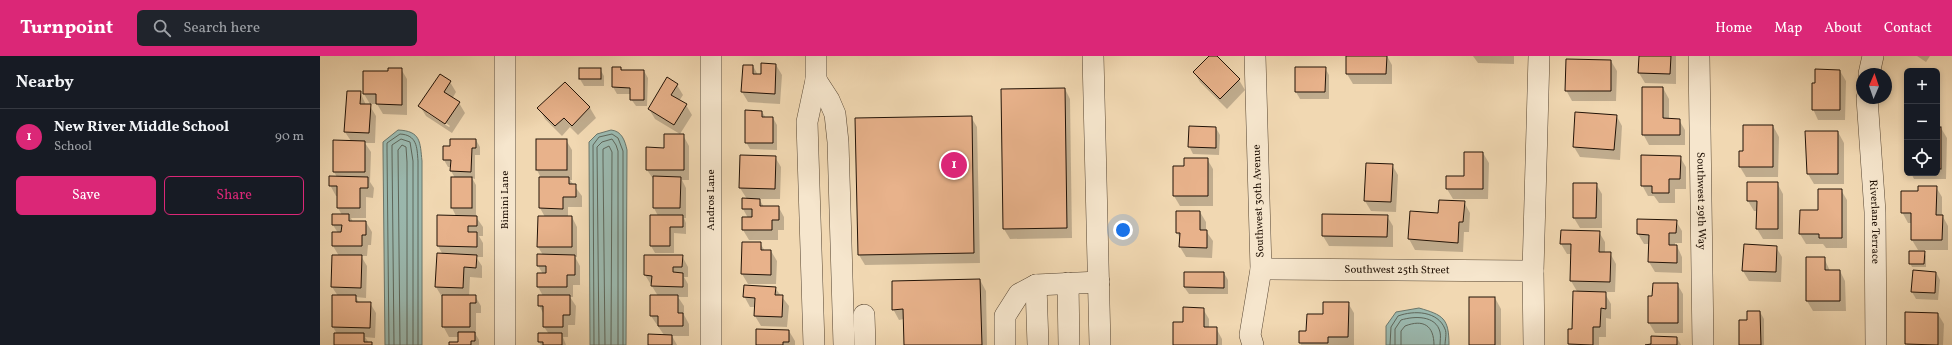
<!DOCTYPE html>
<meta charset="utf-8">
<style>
:root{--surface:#171b24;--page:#20242c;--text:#f1f3f6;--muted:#9ea1a6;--line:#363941;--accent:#db2777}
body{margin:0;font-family:Vollkorn,serif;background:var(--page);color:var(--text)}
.controls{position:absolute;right:12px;top:12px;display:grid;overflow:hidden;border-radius:6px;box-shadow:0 2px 6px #0003}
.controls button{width:36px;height:36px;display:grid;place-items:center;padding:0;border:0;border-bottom:1px solid var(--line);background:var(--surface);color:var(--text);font:20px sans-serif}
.compass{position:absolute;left:1536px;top:12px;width:36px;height:36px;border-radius:50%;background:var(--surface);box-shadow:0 2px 6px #0003;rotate:2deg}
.you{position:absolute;left:803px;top:174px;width:14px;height:14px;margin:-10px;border:3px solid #fff;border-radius:50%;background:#1a73e8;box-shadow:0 0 0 6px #1a73e833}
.badge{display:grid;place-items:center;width:26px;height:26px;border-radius:50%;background:var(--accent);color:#fff;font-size:13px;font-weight:700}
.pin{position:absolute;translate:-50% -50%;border:2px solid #fff;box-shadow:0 1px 4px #0006}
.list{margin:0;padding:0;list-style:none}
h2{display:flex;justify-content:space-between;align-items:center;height:52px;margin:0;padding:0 16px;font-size:17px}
h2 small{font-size:13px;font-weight:400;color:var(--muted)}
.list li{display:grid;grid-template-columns:26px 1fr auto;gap:12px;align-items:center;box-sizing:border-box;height:56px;padding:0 16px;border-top:1px solid var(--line)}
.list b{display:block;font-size:15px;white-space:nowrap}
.list p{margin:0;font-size:13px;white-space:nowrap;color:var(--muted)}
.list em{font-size:13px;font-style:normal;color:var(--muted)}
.actions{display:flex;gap:8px;padding:12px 16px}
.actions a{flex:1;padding:9px 0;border:1px solid var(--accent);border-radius:6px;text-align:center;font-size:14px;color:var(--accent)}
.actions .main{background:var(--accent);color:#fff}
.icon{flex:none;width:22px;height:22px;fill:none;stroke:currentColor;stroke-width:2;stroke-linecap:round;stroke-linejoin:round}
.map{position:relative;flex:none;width:1632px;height:289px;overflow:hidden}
header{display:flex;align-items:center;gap:24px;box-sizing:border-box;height:56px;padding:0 20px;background:var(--accent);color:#fff}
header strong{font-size:19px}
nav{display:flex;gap:22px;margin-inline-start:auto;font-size:14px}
.search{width:280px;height:36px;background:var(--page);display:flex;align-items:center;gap:10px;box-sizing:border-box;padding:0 14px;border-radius:6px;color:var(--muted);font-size:15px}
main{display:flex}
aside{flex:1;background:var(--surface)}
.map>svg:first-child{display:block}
.water{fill:#9bb9af;stroke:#6a766b}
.shadow{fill:#0003;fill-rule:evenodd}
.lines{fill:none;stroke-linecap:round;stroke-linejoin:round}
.shore{stroke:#5e665a;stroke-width:1}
.building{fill:#e8b28b;stroke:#211206}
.minor-casing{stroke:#554431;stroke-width:22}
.minor{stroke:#f6e6cd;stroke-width:21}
.labels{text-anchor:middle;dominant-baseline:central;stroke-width:4;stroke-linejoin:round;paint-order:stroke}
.street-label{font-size:11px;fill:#211206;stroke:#f6e6cd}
</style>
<header>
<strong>Turnpoint</strong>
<div class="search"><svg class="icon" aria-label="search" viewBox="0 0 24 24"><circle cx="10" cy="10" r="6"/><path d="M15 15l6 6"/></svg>Search here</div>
<nav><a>Home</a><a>Map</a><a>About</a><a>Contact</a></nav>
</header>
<main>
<aside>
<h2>Nearby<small></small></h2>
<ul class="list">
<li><span class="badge">1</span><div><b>New River Middle School</b><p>School</p></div><em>90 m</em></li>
</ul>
<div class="actions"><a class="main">Save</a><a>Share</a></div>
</aside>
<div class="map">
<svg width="1632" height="289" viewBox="0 0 1632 289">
<rect width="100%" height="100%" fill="#f1d8b2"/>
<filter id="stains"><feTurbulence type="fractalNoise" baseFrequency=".005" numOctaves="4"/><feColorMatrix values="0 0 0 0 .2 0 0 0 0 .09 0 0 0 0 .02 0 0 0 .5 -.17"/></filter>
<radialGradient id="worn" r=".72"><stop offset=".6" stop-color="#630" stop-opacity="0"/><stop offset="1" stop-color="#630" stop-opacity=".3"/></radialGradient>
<g class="water">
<path d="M78,74C101,75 100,86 102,105V289H65L63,94V86Z"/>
<path d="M291,74C302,75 305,85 307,94L306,289H270L269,86L277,78Z"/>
<path d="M1099,252C1123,259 1129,262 1129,289H1066V270L1076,256Z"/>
</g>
<g class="shadow">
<path d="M891,0H895L919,24L925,34L907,53L880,26L874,16Z"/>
<path d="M1027,0H1067L1072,9V28H1033L1027,18Z"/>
<path d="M1153,0H1194V8L1158,7Z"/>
<path d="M1320,0H1356V28L1325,27L1319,17Z"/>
<path d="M1597,0H1610L1606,6Z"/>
<path d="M1291,5L1297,15L1296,45H1252L1246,34Z"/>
<path d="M456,9L462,19L460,48L428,46L422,36L433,10L438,19H442Z"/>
<path d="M293,12H301L302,15H324L328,22L327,50H316L311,43V38H297L293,31Z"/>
<path d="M1005,12L1009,19V43H980L976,36Z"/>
<path d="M81,13L87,23V59L63,58L57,48H50L44,38L69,16Z"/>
<path d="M280,13L284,20V30H264L260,23Z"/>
<path d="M1520,15L1526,25L1525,64H1498L1493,53Z"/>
<path d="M130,26L136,36L132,43L139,47L145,57L132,77L106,60L100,50ZM107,54L130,70L129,71L107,57Z"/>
<path d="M245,27L270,52L276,62L258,79L250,71L242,80L225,63L219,52Z"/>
<path d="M357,29L363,39L359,45L366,49L372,59L360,78L335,63L329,53Z"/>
<path d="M1343,32L1349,43V63L1359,64L1365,74V89H1329L1323,78Z"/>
<path d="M745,33L750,43L752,182L690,183L684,173Z"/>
<path d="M40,36L46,49L50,50L56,60L55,87H45L51,96L50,126L54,132L53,142L46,141V162H31L33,166H46L52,176L51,189H48L47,200H41L47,210L46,242L36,241L39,247H50L56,257L55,282L45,281L49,287L53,289H15L17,278L13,271L18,240L12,231L19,200L13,190L18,177L13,169L22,159L18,152V140H16L10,129L17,121L14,116L31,85L25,76Z"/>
<path d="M442,56L446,62H453L457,69V94L430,93L426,86Z"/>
<path d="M1256,57L1296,59L1302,70L1300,104L1260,101L1254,91Z"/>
<path d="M651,61L657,71L660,207L545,209L539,199Z"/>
<path d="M1453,70L1459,81L1458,121H1426L1420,111Z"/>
<path d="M896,72L900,79L899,99L873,98L869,90Z"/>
<path d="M1617,72H1621L1627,82L1626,123H1594L1591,117H1617Z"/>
<path d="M1486,76H1518L1524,87V128H1494L1488,118Z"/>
<path d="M363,79L369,90V124H362L366,132V162H364L366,167V178L354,177V197H335L331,190V160H338L334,152V124L327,114L345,93Z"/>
<path d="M156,84L160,91V99H155V123L152,122L156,129V161L163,171V180H159L163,187V201H156L162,210V222L150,221L149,240H155L161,250V257H156V279L159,284V289H130L139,287V281H129L123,270L122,241L116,231L123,199L118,190V160H136L132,152V122H135L131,115V111H128L124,104L131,91Z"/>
<path d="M246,84L252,94V124H250L262,140V151H248V161H252L257,171V201H255L260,210V229H253V241H250L256,250L255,269H248V281H243L246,289H221L219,286L229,278L224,271V259L219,249L223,240L218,231L223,218L218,210V199H223L218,191L225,161L220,152L221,122L217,114Z"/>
<path d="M1163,97L1169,107L1168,143H1133L1127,133L1145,121Z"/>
<path d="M455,101L461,111L460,143H439L444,151L458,150L464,161V174H458V184H429L423,174V162H428L423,153V143H427L420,132Z"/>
<path d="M1360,101L1366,111V133H1355V147H1339L1334,140H1328L1322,129Z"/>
<path d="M887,103L893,113V150H860L854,140Z"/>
<path d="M1072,109L1078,119L1076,156L1051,155L1045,145Z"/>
<path d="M1457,127L1463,138V183H1443L1437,173L1438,155H1434L1428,145Z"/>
<path d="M1254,128H1276L1282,138V172H1260L1254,162Z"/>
<path d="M1616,131L1622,141V159L1628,170V194H1598L1592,184V167H1588L1582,156L1599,136Z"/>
<path d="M1521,134L1527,144V192H1506L1503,188H1486L1480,178L1499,155Z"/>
<path d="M1144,146L1150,157L1149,176H1144L1143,196L1095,194L1089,183L1091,157L1119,158Z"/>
<path d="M880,156L886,166V175L893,185L892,202L866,201L860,191L861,183L857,177Z"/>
<path d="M1067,160L1073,170V191L1009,190L1003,180Z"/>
<path d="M1318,164L1356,165L1362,175V187H1355V190H1357L1362,201V217L1335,216L1329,206V188H1324L1318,178Z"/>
<path d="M1279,176L1285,186V197H1290L1296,208L1295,236H1284L1291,248V263L1286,262V281H1279V289H1249L1253,274L1258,237L1251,225L1252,198H1247L1241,188Z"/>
<path d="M440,187L445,195H451L457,205L456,228H428L422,218Z"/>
<path d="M1456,191L1462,201L1461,226L1429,225L1423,215Z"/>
<path d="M1604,196L1606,200V211H1592L1590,207Z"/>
<path d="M362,200L368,211V221H364L368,228V241H358L364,250V259L369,268V280H352L357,289H329L344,279L331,260L338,240L325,219Z"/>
<path d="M1504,202L1510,215H1520L1525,225L1526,255H1493L1487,245Z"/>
<path d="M1616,216L1620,224L1618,244L1596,243L1592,236Z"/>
<path d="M865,217H904L908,224V238H869L864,231Z"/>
<path d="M660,224L666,235L667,289H585L584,263L579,264L573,253Z"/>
<path d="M1357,228L1363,238V277H1335L1329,267L1334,241Z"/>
<path d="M455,232L469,250L467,271L441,270L435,260V251H430L424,240Z"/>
<path d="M1175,242L1181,253V289H1150Z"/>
<path d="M1028,247L1034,257V289H981L980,286L987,276L1004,259Z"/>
<path d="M883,253L889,263V272H896L902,283V289H854L864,267Z"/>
<path d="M1440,256L1444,263V289H1420L1428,265Z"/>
<path d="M1587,257L1618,258L1624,268L1623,289H1587Z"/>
<path d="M469,275L475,285V289H437Z"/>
<path d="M1357,282L1361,289H1332Z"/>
</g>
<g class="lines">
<g class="shore">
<path d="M69,289L67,94V87L80,78C97,79 97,91 98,105V289"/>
<path d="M74,289L72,94V89L81,83L90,86L93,105V289"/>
<path d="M80,289L78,94L82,89L86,91L87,106V289"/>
<path d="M274,289L273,89L279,81L292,78L298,82L303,95V289"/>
<path d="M279,289L277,91L282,86L292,83L296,89L298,95V289"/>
<path d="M285,289L283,104V93L289,90L292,96L291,289"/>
<path d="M1070,289L1071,271L1078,260C1094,254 1118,255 1125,273C1127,277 1125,284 1125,289"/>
<path d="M1075,289V273L1081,264C1094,260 1116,259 1120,276C1121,280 1120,285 1120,289"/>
<path d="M1081,289V275L1085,270C1103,263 1114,269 1114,289"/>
</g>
</g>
<g class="building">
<path d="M889,0H897L920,23L900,43L873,16Z"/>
<path d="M1026,0H1067L1066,18H1026Z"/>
<path d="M1319,0H1351L1350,18L1318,17Z"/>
<path d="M1246,3L1291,4V35H1245Z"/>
<path d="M441,7L456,8L455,38L421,36L423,9H433V18H441Z"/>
<path d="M292,11H301V14H324V44H310V32L292,31Z"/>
<path d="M975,11H1006L1005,36H975Z"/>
<path d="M68,12H82V49L56,48V38H43V15H68Z"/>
<rect x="259" y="12" width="22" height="11"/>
<path d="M1495,13L1520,14V54H1492V27H1495Z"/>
<path d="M120,18L131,25L124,36L140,46L125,68L98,50Z"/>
<path d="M347,21L358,28L351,39L367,48L354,69L328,53Z"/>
<path d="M245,26L270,51L252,70L244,62L235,70L217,52Z"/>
<path d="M1322,31H1343V62L1360,63V79H1322Z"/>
<path d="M745,32L747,172L683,173L681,33Z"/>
<path d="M27,35H41L40,48H51L49,77L24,76Z"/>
<path d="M425,54L442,55V61H453V87H425Z"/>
<path d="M1255,56L1297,59L1294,94L1253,91Z"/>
<path d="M652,60L654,197L538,199L535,62Z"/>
<path d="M1423,69H1453V111H1419V95H1423Z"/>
<path d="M869,70L896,71V92L868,91Z"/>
<rect x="1617" y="71" width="4" height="42"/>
<path d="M1485,75H1518V118H1487Z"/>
<path d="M344,78H364V114H326V91L344,92Z"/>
<path d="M130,83H156V92H152L151,116L130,115L131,104H123V90H130Z"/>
<rect x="216" y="83" width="31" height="31"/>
<path d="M13,84L45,85V116H13Z"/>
<path d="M1144,96H1163V133H1126V120H1144Z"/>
<path d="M420,99L456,100L455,133L419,132Z"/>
<path d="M1321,99L1361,100L1360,123H1349V137H1332V130H1321Z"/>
<path d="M864,102H888V140H853V110H864Z"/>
<path d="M1046,107L1073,108L1071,146L1044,145Z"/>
<path d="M9,120L48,121V132H40V152H17V130H9Z"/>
<path d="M333,120L361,121L360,152H333Z"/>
<rect x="131" y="121" width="21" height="31"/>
<path d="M219,121H249V128H256V141H243V153L219,152Z"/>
<path d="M1427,126H1458V173H1436L1437,145H1427Z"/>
<path d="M1253,127H1277L1276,162H1253Z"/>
<path d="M1598,130H1617L1616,159H1623L1622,184H1591V157H1581V135H1598Z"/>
<path d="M1498,133H1522V182H1499V178H1479L1480,154H1498Z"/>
<path d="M422,142L440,143V150H459V164H452V174H422V161H432V153H422Z"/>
<path d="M1119,144L1145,145L1143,166H1139L1138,187L1088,183L1090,155L1118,157Z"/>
<path d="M856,155H880V174H887V192L859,191L860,177H856Z"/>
<path d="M12,158H29V165H46V179H42V190H12V176H21L22,169H12Z"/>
<path d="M1002,158L1068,159L1067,181L1002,180Z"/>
<path d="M117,159L157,160V170H148V176H157V191L117,190Z"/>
<path d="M330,159H363V171H350V190H330Z"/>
<path d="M218,160H252V191H217Z"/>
<path d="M1317,163L1357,164L1356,177H1349V189H1357V207L1328,206L1329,179L1317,178Z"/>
<path d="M1241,174L1280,175L1279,196H1291L1290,226L1250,225L1251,188H1240Z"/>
<path d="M422,186H441V194H451V219L421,218Z"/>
<path d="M1424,188L1457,190L1456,216L1422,215Z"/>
<path d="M1589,195H1605L1604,208H1589Z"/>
<path d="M117,197L157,199L156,212L144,211L143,232L115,231Z"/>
<path d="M217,198L255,199V219H247V231H217V217H226V210H217Z"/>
<path d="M12,199H42L41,232L11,231Z"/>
<path d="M324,199H363L362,211H353V216L363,217V231L331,230L332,220L324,219Z"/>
<path d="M1486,201H1505V214H1520V245H1486Z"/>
<path d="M1593,214L1616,216L1615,237L1591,236Z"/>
<path d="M864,216H904V232L864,231Z"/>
<path d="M660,223L662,289H584L583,253L572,254V225Z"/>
<path d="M1333,227H1358V267H1328V240H1332Z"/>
<path d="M424,229L456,231L455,239H463L462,261L434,260L435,242L423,241Z"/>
<path d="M1253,235L1286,236V253L1281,252L1280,271H1273V289L1248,288V273H1252Z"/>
<path d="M12,239H36V246H51L50,272L12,271Z"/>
<path d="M122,239H156V247H150V271H122Z"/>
<path d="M218,239H250V259H243V271H223V250H218Z"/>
<path d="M330,239H358V257H363V270H338V260H330Z"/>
<rect x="1149" y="241" width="26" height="48"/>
<path d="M1003,246H1029L1028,281H1008V287H979V275H986L987,258H1003Z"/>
<path d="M863,251L884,252V271H897V289H853V266H863Z"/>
<path d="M1427,255H1440L1441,289H1419V264H1427Z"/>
<path d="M1585,256L1618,257V289L1585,288Z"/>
<path d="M436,273L469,274V286H463V289H436Z"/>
<path d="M138,276H155V285H151V289H129V286H138Z"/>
<path d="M14,277H44V286H52V289H14Z"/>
<path d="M218,277H242V289H223V286H218Z"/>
<path d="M328,278L352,279V289H328Z"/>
<path d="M1331,280L1357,281V289H1325L1331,288Z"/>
</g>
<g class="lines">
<g class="minor-casing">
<g id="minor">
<path d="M185,0V289"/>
<path d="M391,0V289"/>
<path d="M773,0L780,289"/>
<path id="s1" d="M1379,0L1383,289"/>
<path d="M1549,18L1553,0"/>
<path d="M496,24L509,44L515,58L518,86L524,289"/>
<path id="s2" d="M1547,42L1555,156L1556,289"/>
<path id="s3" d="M941,213L1213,215"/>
<path d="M748,227L749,289"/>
<path d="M716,229L718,289"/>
<path d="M544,259L545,289"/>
<path d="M494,289L487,66L496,24V0"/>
<path d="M685,289V260L699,238L716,229L779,226"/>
<path d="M933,289L930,279L941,213L935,0"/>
<path d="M1214,289L1213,215L1219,0"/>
</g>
</g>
<use href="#minor" class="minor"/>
</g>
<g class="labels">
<g class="street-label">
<text transform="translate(185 144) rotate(-90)">Bimini Lane</text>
<text transform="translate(391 144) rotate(-90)">Andros Lane</text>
<text stroke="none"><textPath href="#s1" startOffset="145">Southwest 29th Way</textPath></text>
<text transform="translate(939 145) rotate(-92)">Southwest 30th Avenue</text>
<text stroke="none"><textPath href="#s2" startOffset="124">Riverlane Terrace</textPath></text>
<text stroke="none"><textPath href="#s3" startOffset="136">Southwest 25th Street</textPath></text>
</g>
</g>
<rect width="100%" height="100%" filter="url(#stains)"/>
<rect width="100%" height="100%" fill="url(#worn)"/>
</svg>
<div class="controls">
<button>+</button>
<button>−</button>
<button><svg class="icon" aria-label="locate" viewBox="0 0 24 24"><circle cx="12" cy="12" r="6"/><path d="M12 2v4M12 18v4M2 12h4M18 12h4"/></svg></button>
</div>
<svg class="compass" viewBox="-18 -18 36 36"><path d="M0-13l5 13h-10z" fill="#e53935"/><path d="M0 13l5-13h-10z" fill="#9ea1a6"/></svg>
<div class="you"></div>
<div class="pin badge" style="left:634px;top:109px">1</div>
</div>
</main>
